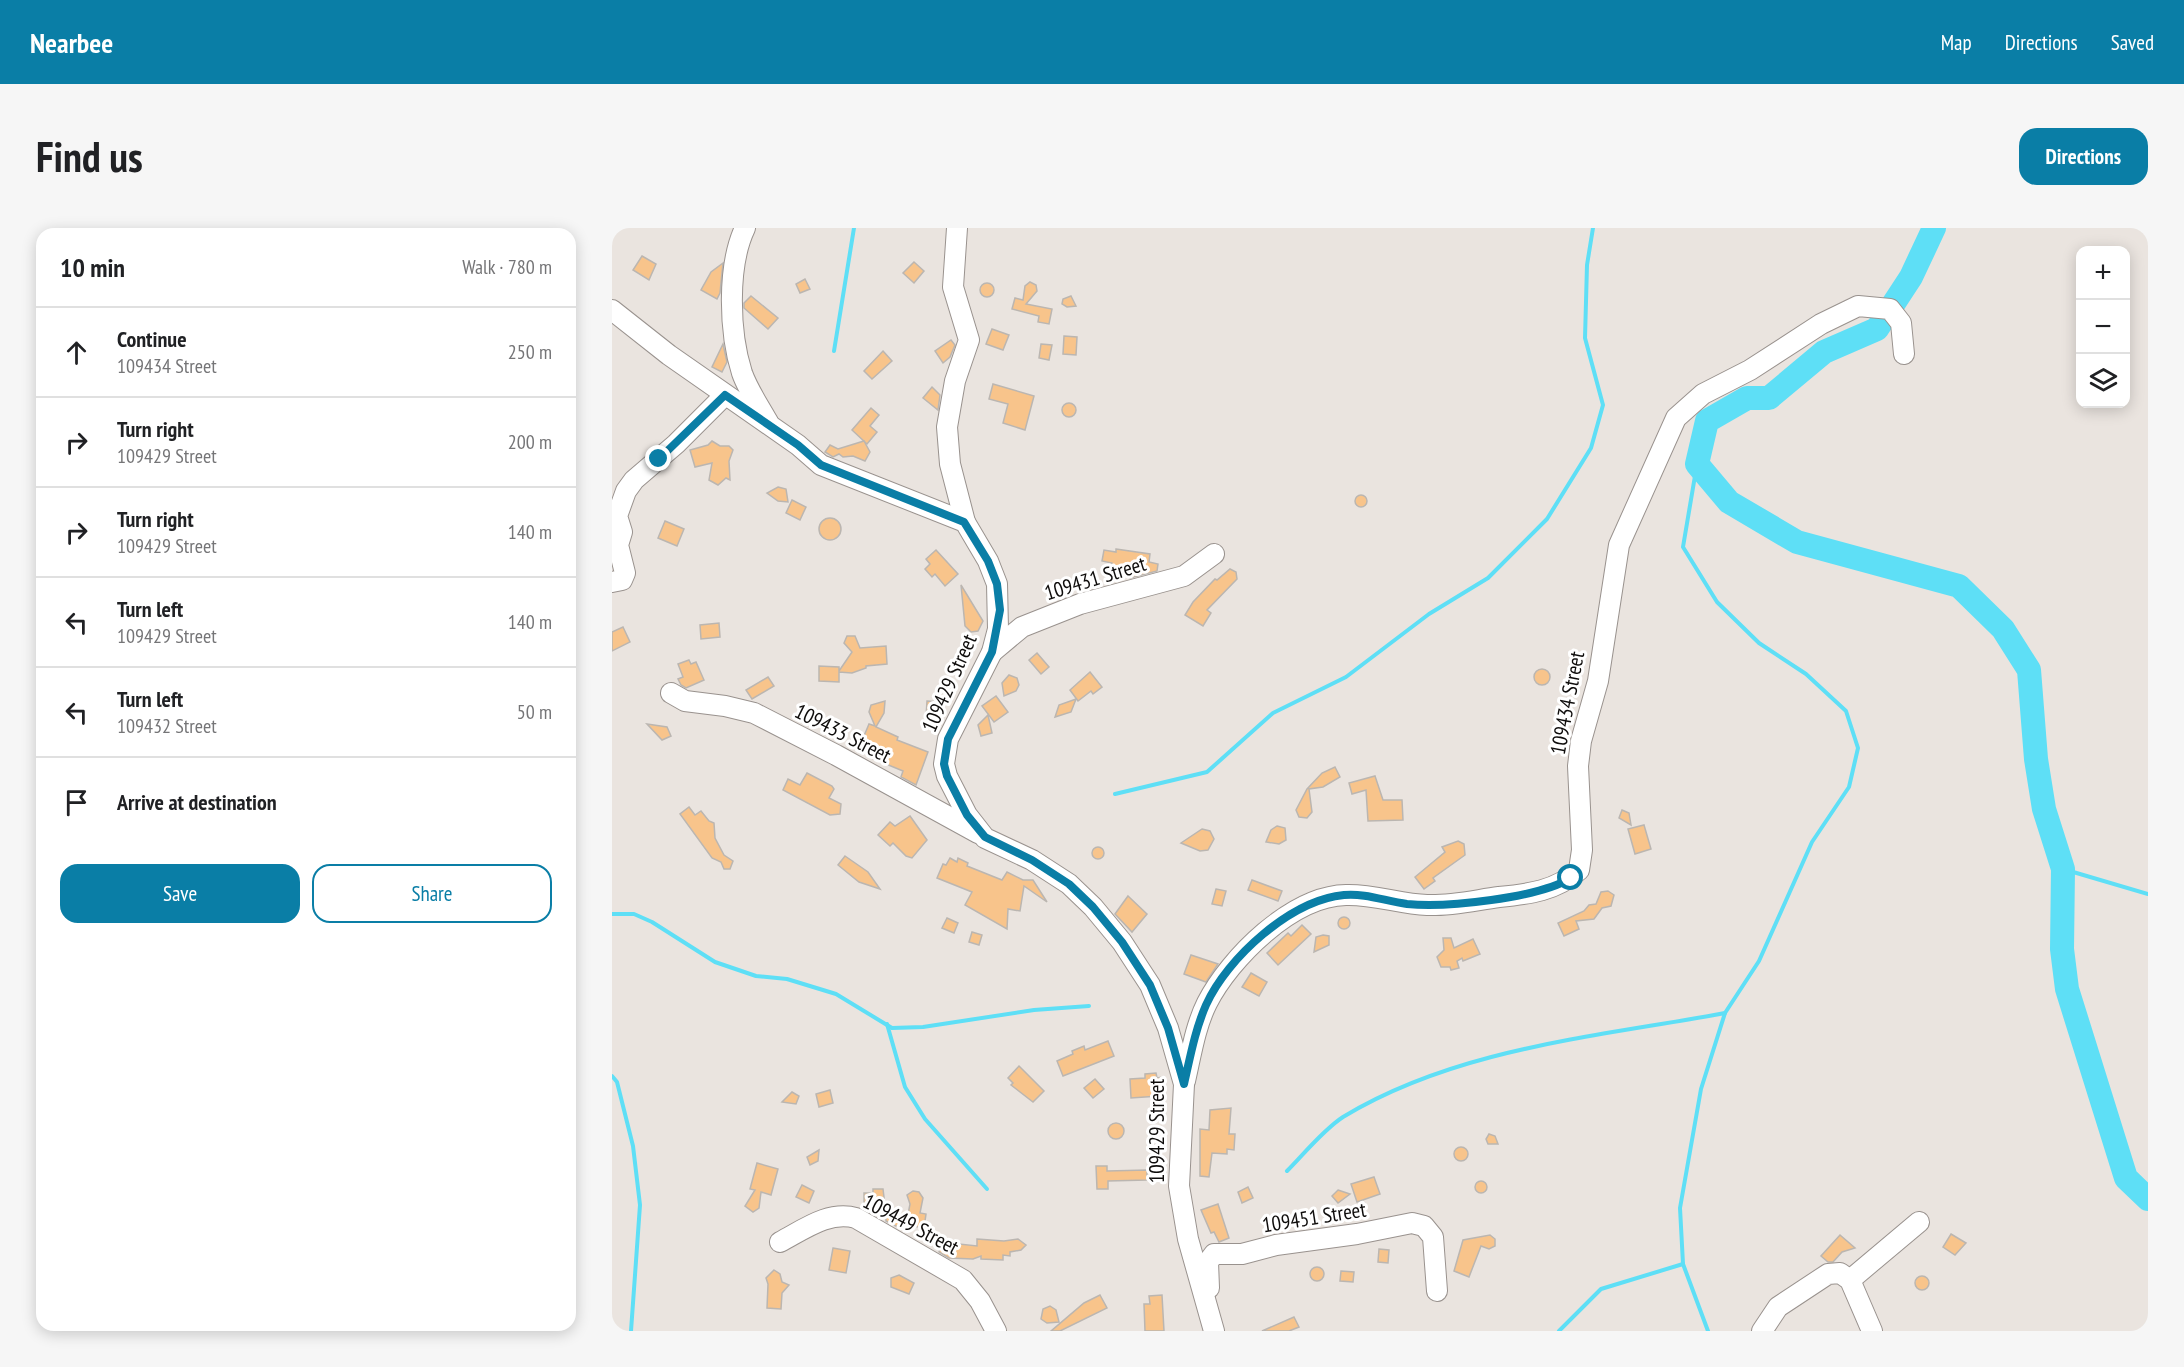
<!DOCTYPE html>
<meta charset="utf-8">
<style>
:root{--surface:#fff;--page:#f6f6f6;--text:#202124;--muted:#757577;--line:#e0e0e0;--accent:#0a7ea6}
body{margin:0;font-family:"PT Sans Narrow",sans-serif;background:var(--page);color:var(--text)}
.controls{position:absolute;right:18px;top:18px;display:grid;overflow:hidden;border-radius:12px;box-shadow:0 3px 15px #0003}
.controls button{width:54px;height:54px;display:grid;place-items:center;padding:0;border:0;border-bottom:2px solid var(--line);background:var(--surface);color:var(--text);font:30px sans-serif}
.stop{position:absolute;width:18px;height:18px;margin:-14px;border:4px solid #0a7ea6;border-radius:50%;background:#fff}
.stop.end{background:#0a7ea6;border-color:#fff;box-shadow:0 2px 6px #0008}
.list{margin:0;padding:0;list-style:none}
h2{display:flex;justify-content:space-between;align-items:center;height:78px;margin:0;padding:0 24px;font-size:26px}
h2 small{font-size:20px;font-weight:400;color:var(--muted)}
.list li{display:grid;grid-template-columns:39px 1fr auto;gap:18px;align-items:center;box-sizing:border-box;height:90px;padding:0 24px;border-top:2px solid var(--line)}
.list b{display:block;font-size:22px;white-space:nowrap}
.list p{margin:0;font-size:20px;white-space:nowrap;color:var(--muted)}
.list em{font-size:20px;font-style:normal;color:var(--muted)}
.actions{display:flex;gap:12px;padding:18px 24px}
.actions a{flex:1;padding:14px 0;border:2px solid var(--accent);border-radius:18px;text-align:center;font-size:21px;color:var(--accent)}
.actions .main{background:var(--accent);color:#fff}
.icon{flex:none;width:33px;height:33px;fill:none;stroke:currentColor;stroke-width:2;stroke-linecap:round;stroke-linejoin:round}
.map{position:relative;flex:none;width:1536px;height:1103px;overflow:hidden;border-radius:18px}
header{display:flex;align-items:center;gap:36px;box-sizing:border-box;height:84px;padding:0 30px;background:var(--accent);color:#fff}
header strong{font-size:28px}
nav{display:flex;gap:33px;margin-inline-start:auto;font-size:21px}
.intro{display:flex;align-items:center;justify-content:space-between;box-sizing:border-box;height:144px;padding:0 36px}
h1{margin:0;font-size:42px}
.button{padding:15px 27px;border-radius:18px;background:var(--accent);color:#fff;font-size:21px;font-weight:700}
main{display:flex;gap:36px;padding:0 36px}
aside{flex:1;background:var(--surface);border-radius:18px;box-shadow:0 3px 15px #0003}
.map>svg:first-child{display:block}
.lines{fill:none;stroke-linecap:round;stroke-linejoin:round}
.stream{stroke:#5edff6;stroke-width:4}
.river{stroke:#5edff6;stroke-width:24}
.building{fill:#f8c48b;stroke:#bbb6b1;stroke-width:1.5}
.minor-casing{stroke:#99928e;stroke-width:22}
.minor{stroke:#fff;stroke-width:20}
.route{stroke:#0a7ea6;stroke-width:8}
.labels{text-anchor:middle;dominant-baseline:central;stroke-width:6;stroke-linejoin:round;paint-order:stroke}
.street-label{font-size:21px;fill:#0e0c0b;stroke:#fff}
</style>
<header>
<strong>Nearbee</strong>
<nav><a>Map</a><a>Directions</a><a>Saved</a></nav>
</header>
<div class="intro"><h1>Find us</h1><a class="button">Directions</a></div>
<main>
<aside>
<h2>10 min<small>Walk · 780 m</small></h2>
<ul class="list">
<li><svg class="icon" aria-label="ahead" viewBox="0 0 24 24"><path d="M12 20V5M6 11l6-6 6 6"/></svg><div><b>Continue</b><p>109434 Street</p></div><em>250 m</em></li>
<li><svg class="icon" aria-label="right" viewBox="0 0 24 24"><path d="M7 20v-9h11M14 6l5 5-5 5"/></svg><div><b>Turn right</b><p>109429 Street</p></div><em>200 m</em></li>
<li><svg class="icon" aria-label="right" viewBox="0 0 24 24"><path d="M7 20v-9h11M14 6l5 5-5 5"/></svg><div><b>Turn right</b><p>109429 Street</p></div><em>140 m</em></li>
<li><svg class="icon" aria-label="left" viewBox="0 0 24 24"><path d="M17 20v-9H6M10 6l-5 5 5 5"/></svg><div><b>Turn left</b><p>109429 Street</p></div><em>140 m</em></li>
<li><svg class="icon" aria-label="left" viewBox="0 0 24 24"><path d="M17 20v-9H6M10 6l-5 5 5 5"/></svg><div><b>Turn left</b><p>109432 Street</p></div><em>50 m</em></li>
<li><svg class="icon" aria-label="arrive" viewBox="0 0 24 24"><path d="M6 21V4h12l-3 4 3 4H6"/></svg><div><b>Arrive at destination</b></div></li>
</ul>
<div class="actions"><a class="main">Save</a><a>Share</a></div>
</aside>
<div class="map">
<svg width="1536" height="1103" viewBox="0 0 1536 1103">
<rect width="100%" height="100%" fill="#eae4df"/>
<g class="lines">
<g class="stream">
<path d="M222,123L242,0"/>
<path d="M1085,236L1071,319L1105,374L1147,415L1194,446L1234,483L1246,520L1237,559L1200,614L1147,733L1113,785L1089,861L1068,980L1071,1036L1096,1103"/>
<path d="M503,566L595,544L661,485L734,449L817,386L876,350L935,291L979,220L991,177L973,110L975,37L981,0"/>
<path d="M1451,641L1536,666"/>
<path d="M0,686H22L40,694L103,734L144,748L175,751L224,766L280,800L311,799L422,782L477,778"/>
<path d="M275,796L293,859L313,891L375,961"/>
<path d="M0,848L5,854L21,918L28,977L19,1103"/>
<path d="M675,943C692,926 711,902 731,889C845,820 984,809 1113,785"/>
<path d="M947,1103L989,1061L1071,1036"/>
</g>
<path class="river" d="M1322,0L1299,49L1265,101L1212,124L1157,170H1135L1095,193L1085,236L1117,274L1185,314L1347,358L1391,401L1417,442L1424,531L1432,581L1451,641L1450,721L1455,761L1514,950L1536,971"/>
</g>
<g class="building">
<path d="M30,28L44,36L37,52L21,42Z"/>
<path d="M302,34L312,43L302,55L291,45Z"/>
<path d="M111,35L108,65L105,71L89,62L99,44Z"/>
<path d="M193,51L198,61L188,65L184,56Z"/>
<path d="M418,54L424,57L425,63L414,76L440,81L437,96L426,94L427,88L400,81L403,70L411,72L413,58Z"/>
<circle cx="375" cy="62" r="7"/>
<path d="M139,68L166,90L156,101L132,80V75Z"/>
<path d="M459,68L464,78L455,79L450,76L451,71Z"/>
<path d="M380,101L397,107L391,122L374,116Z"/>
<path d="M452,108L465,109L464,127L451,126Z"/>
<path d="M339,112L343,117L338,129L331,135L323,123Z"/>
<path d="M111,116L115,134L110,144L100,139Z"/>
<path d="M429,116L440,117L437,132L427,130Z"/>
<path d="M271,123L280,133L260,151L252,143Z"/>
<path d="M381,156L422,168L413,202L391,195L396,176L377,171Z"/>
<path d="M320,159L328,167L326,182L311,170Z"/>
<circle cx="457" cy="182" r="7"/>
<path d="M259,180L267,187L258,198L265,204L255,216L240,202Z"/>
<path d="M100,213L108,218H117L121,222L117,233L118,252L114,250L106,257L97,252L100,235L83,239L78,222L96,217Z"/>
<path d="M252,213L258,224L253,233L241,228L231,229L227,226L221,229L213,224L218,217L226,221Z"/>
<path d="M166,259L174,261L176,274L166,273L155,265Z"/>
<circle cx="749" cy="273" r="6"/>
<path d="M180,272L194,279L188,292L174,285Z"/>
<circle cx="218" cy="301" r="11"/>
<path d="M53,293L72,301L65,318L46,310Z"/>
<path d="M504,321L538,326L537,334L546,336L545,343L518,350V347L500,344V335L490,333L492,322L504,324Z"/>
<path d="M324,322L346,346L333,358L323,346L320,349L313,341L318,336L314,331Z"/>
<path d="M618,341L624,344L625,351L595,382L599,385L591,398L573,387L581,374L603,351L605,352Z"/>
<path d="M349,357L371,393L366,403L359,404L353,398Z"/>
<path d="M107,395L108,409L89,411L88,397Z"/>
<path d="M11,399L18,414L0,423V404Z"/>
<path d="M235,408H243L248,420L274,418L275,436L254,438V440L240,445L227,444V454L207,453V438L227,439V443L240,424L232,415Z"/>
<path d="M425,425L437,439L429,446L417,432Z"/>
<path d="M77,432L79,436L84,434L92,452L74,460L69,457L66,451L71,449L66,436Z"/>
<circle cx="930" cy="449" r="8"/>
<path d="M478,444L490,459L481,466L479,463L466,473L458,462Z"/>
<path d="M397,447L405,450L407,457L404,463L392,468L390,455Z"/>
<path d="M156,449L162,458L140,471L134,462Z"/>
<path d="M384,468L396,484L382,494L370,478Z"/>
<path d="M464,471L459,484L443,489L447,477Z"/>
<path d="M273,473L272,485L264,499L286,509L285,512L316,524L304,557L289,549L291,543L257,529L261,520L249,515L257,496L263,498L257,484L259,477Z"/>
<path d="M315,473L329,474V490L314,489Z"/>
<path d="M376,487L380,505L369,508L366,497Z"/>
<path d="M35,496L55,499L59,508L50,512Z"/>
<path d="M723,539L728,549L711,559L697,561L700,584L695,590L687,589L684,582L695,561L710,545Z"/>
<path d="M195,545L220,558L222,561L217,570L229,576L228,586L218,587L171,562L176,551L188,557Z"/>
<path d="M763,548L771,572H790L791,592L756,593L754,562L740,566L737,555Z"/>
<path d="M77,579L83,587L89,583L97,593L102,595L103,610L112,627L121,633L118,641H112L109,634L100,630L68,586Z"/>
<path d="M1010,582L1017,585L1019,597L1007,590Z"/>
<path d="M298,588L315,612L300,630L294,628L281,615L278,618L266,607L278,594L283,598Z"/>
<path d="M1032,597L1039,621L1023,626L1016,601Z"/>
<path d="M665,598L673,600L674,612L667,616L654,614L659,602Z"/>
<path d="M590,601L598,603L602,611L596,622L588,623L569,615Z"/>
<path d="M846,613L852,616L853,627L821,650L823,653L812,661L803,649L833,624L830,619Z"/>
<circle cx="486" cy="625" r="6"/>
<path d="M233,628L256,644L268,661L247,654L226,637Z"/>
<path d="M338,630L345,634L346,630L356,635L355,638L390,652L395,644L411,652H421L435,674L412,658L408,683L396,681L395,701L353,677L360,664L325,650L331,636L334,637Z"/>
<path d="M640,652L670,663L666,673L636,662Z"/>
<path d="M604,661L614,663L610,678L600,676Z"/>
<path d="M996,663L1002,667L999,678L990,680L982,691L964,693L967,701L952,708L946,695L972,683L977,677L984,676L989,664Z"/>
<path d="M516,668L535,686L520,704L503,686Z"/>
<circle cx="732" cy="695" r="6"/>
<path d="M335,690L346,695L342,705L330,700Z"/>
<path d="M690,697L699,706L666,737L655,725L676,705L679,708Z"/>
<path d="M360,704L370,707L367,717L357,714Z"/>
<path d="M711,707L717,708V717L702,724L704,709Z"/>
<path d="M831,710H839L842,720L861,711L868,726L851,733L850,730L845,733L847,740L839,742L838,739H829L825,729L832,722Z"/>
<path d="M579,727L606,736L594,754L572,746Z"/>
<path d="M639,745L655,754L647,768L630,759Z"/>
<path d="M496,813L502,828L451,848L445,833L461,826L460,823L472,818L473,822Z"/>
<path d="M407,838L432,863L421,874L399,857L401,855L396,850Z"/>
<path d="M544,845L545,850L551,849L552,863L547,864V868L519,870L518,851L533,850V846Z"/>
<path d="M483,851L492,861L481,870L472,860Z"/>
<path d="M218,862L221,875L207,879L204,866Z"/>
<path d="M180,864L187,868L184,876L170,874Z"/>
<path d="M619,880L617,906H623L622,922L615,921V926L600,925L597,949L588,948V901L597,902L598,882Z"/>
<circle cx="504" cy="903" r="8"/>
<path d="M877,906L883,908L886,916H876L874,911Z"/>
<circle cx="849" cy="926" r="7"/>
<path d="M207,922L206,933L198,937L195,929Z"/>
<path d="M145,935L166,941L159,967L149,964L147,980L141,984L133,978L143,962L138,961Z"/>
<path d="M484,938H495V943L535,942V952L496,953V961H485Z"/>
<path d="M762,949L768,966L745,974L739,956Z"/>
<circle cx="869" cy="959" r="6"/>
<path d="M190,957L202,963L197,975L184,969Z"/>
<path d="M636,959L641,970L630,975L626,964Z"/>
<path d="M261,961H271L274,986H261L252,981V965H261Z"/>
<path d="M726,962L738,966L726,975L720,968Z"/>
<path d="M301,963L307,964L311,970L308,985L314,986L312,1000L294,997L298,976L295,967Z"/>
<path d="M606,976L617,1010L607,1014L602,1004L599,1005L589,982Z"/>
<path d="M274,989L289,990L288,1000L274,993Z"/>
<path d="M1339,1006L1354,1015L1343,1027L1331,1019Z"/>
<path d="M878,1007L883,1011V1018L877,1021L869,1018L857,1049L842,1043L851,1012Z"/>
<path d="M1228,1007L1243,1020L1230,1024L1221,1034H1216L1209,1028Z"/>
<path d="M365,1011L392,1013L406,1011L414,1017L409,1022L398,1024V1028L391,1027V1032L369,1031V1028L361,1031L337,1030L327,1024L329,1014L365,1018Z"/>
<path d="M221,1020L238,1023L234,1045L217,1042Z"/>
<path d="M767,1021L777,1022L776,1035L766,1034Z"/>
<circle cx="705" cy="1046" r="7"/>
<path d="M162,1042L168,1046L170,1054L177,1057L170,1065L169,1081L155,1080L156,1056L154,1050Z"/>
<path d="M729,1043L742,1044L741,1054L728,1053Z"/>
<path d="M287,1047L302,1055L297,1066L279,1059V1050Z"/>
<circle cx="1310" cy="1055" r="7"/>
<path d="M488,1067L495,1080L448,1103H439L472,1075Z"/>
<path d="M550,1067L552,1103H533L532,1076H538L537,1068Z"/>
<path d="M438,1078L444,1082L447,1094L435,1095L429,1091L431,1081Z"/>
<path d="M682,1089L687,1099L677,1103H650Z"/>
</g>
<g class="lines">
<g class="minor-casing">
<g id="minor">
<path d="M133,0C115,38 117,104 130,145C136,162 147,178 156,194"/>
<path d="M345,0L341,59L357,112L343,153L335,199L338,236L353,294"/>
<path d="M0,82L57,127L186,217L209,237L353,294L376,333L385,356L386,401L380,424L336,511L332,536L335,548L355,587L373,610L420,632L457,656L481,679L510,714L538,757L556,800L572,856L567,958L576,1011L602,1103"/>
<path d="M0,354L10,352L13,345L6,317L10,304L5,288L14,263L22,252L64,216L113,167"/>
<path d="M380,424L410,399L468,376L572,348L602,326"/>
<path d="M59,465L73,473L113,478L142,485L224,527L366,605"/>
<path d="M573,853C579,827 583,799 595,775C618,730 680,668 734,667C761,666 788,676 815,677C839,678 864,672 887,669C917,666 944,663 967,642L970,622L966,538L969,513L986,453L1007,317L1064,190L1091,166L1138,142L1209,96L1246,78L1278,81L1289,95L1292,126"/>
<path d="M168,1014C191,1002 217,982 244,990L351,1052L368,1073L384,1103"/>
<path d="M1238,1052L1307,994"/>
<path d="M597,1060L596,1034L602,1026H630L664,1017L745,1006L800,995L812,998L821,1009L825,1063"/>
<path d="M1150,1103L1166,1079L1216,1046L1228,1045L1238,1052L1260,1103"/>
</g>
</g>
<use href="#minor" class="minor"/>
</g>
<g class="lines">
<path class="route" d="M47,231L113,167L186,217L209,237L352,294L376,333L385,356L388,382L380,424L336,511L332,536L335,548L355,587L373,609L420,632L457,656L481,679L510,714L538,757L556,800L572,856C578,830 583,802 594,777C615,730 679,672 732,667C753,665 773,673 795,676C834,680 926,670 959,650"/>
</g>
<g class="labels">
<g class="street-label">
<text transform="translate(483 350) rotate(-17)">109431 Street</text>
<text transform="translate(337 455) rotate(-66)">109429 Street</text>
<text transform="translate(955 475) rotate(-79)">109434 Street</text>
<text transform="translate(231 505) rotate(27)">109433 Street</text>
<text transform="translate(544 903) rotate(-90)">109429 Street</text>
<text transform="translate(702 989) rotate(-9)">109451 Street</text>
<text transform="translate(299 996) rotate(28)">109449 Street</text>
</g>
</g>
</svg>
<div class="controls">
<button>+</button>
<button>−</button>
<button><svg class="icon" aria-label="layers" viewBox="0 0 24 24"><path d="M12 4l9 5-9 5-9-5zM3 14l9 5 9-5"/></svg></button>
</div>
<div class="stop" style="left:959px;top:650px"></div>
<div class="stop end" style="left:47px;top:231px"></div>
</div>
</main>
